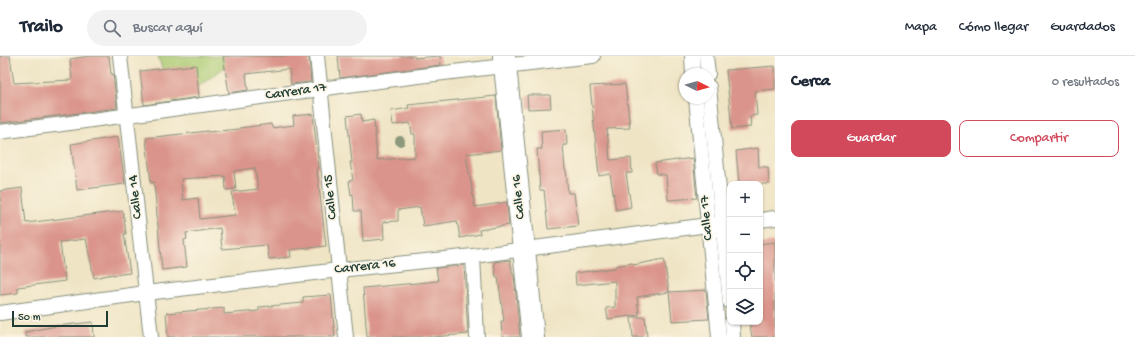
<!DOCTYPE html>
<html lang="es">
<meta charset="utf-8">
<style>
:root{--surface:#fff;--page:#f2f2f3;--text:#1f2937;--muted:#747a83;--line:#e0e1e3;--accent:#d1495b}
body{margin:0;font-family:"Gochi Hand",sans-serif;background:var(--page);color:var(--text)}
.controls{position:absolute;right:12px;bottom:12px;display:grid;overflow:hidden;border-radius:8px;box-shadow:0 1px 3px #0004}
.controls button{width:36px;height:36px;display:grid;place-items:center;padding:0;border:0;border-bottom:1px solid var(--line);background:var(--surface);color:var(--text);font:20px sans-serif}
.compass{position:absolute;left:679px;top:12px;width:36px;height:36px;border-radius:50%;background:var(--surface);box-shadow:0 1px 3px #0004;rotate:95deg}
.scale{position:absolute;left:12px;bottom:10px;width:96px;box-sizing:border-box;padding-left:4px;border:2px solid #1f3d34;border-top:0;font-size:11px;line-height:14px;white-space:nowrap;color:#1f3d34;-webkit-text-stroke:3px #fcf5e5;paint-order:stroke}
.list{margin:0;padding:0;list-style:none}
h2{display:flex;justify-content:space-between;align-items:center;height:52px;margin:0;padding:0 16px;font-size:17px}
h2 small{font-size:13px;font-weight:400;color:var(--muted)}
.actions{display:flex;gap:8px;padding:12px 16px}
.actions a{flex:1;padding:9px 0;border:1px solid var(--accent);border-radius:8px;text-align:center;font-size:14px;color:var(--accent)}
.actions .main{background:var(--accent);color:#fff}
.icon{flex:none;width:22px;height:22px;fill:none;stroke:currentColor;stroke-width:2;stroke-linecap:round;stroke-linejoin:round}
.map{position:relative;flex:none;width:775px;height:281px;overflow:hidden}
header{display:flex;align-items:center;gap:24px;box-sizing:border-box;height:56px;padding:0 20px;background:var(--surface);border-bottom:1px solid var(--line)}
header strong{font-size:19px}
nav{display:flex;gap:22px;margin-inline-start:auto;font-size:14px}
.search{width:280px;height:36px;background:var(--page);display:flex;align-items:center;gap:10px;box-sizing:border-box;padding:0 14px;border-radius:22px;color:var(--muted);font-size:15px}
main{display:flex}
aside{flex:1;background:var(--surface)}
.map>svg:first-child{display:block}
.green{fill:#accb73;stroke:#668454}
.building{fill:#da948b;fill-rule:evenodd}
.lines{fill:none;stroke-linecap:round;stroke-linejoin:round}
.minor-casing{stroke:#87907c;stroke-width:16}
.trunk-casing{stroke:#87907c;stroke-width:24}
.minor{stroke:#fff;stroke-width:14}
.trunk{stroke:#fff;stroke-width:22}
.tree{fill:#8c987c}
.labels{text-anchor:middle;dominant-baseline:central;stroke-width:3.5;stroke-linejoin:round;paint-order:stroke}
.street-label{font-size:14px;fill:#1f3d34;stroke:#fcf5e5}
</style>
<header>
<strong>Trailo</strong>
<div class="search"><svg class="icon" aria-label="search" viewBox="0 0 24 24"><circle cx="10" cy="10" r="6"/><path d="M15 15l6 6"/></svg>Buscar aquí</div>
<nav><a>Mapa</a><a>Cómo llegar</a><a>Guardados</a></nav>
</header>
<main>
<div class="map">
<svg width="775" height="281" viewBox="0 0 775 281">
<rect width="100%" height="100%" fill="#fcf5e5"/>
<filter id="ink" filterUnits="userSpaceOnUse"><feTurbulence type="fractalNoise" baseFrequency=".025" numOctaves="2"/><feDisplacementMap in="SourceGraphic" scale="8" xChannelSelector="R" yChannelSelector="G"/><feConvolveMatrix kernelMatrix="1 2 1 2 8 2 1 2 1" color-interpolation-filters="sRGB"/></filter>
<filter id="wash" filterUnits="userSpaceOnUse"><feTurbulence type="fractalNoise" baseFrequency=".012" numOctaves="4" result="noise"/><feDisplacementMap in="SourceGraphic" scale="16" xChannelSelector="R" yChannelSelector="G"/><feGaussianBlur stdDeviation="0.9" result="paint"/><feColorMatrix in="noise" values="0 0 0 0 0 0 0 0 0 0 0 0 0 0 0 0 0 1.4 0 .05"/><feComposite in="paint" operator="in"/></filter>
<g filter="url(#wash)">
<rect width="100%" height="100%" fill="#efe4c4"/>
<path class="green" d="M158,0H230L225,11L174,48Z"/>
<g id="blocks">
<g class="building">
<path d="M0,0H10L14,27L72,24L70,3L90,0H109L111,18H113L117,52L0,67Z"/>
<path d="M223,0H305L306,2L309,1L311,26L291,28L289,13L246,18L248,34L229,37Z"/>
<path d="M338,0H414L415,2L440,0L441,9L340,22Z"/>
<path d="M196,9L199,41L144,49L140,15Z"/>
<path d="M775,10V33L755,35L757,59L750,60L751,71L732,73L726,14Z"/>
<path d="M625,28L630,72L607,73L610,104L631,102L632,117H626L631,151L616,154L610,118L599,120L590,30Z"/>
<path d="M527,39H550L551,52L528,53Z"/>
<path d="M496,40L501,94L466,98L475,151L507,146L509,169L479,174L480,178L460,182L457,165L423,170L420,151L398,154V165L383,166L384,183L363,185L361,155H354L353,138L351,139L349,125L353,124L350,106H352L347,60L361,58L362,66L374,64L377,104L415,101V78H412L410,67L393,69L391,55L409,52L408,49Z"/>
<path d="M313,58L319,112L317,113L326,190L290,194L291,201L269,203L267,189L222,193L220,172L186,177L187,183L184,184L187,211L162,214L154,126L151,127L146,82L208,75V76L239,73V72L271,68L272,72L294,69L293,60ZM255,112L258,133L232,136L235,159L200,163L198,142L183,144L181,123L225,120L226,134L236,133L234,115Z"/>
<path d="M566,73L567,89H563L565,114H566L568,137H574L578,170L548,173L544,134H540L537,93H542L541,75Z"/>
<path d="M118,81L125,128L77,134L71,88Z"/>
<path d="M758,92L759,111H768L769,128H739L736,95Z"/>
<path d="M693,102L697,142L668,144L666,119L657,118L655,107Z"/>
<path d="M22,132L26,167L123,155L126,178H124L130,217L113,219V218L94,222L86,183L60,186L65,225L18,231V237L0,239V135Z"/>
<path d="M775,186V281H752L749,266H760V188Z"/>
<path d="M664,203L669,236L637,241L639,259L608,263L606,252L615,251V225L576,229L575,217L615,212V210L632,207L633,209Z"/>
<path d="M510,204L513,219H514L520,281H502L501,265H504L498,221H496L494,206Z"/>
<path d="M464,209L468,278L434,281H367L363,232L438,225L436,212Z"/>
<path d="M706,234L709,263L672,265L669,236Z"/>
<path d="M331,239L335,281H168L166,257L224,252V258L259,255V251L303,247V241Z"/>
<path d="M631,261H645L647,281H633Z"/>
<path d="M93,266L94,281H26L25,276L56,270Z"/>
</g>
</g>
</g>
<g filter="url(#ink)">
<use href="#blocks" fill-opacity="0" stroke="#87907c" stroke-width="1"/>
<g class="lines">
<g class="minor-casing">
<g id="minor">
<path d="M120,0L151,281"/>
<path d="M317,0L346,281"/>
<path d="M692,0L693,18"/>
<path d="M706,0L708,18"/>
<path d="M709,31L730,246"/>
<path d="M696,42L719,281"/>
<path d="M0,76C107,63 213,47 320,33C411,20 502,10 593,0"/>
<path d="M760,164L775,162"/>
<path d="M473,200L477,281"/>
<path d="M0,257L146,237L339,214L473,200L708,169L730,168"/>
<path d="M732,266L733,281"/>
</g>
</g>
<g class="trunk-casing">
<path id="trunk" d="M504,0L533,281"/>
</g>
<use href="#minor" class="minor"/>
<use href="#trunk" class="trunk"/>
</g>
<circle class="tree" cx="400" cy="85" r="5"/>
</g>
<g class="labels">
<g class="street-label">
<text transform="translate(296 36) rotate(-8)">Carrera 17</text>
<text transform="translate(136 141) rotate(-96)">Calle 14</text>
<text transform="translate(331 141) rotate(-96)">Calle 15</text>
<text transform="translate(519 141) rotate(-96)">Calle 16</text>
<text transform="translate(707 162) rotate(-95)">Calle 17</text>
<text transform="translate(365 211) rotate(-6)">Carrera 16</text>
</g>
</g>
</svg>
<div class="controls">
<button>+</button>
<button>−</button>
<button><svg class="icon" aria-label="locate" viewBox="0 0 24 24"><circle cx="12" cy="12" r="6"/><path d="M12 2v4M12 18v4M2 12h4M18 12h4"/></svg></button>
<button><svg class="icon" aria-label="layers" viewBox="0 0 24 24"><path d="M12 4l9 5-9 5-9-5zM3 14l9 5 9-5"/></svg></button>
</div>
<svg class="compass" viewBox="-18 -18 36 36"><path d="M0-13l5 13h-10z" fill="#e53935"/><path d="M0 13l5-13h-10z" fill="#747a83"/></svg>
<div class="scale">50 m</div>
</div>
<aside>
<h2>Cerca<small>0 resultados</small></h2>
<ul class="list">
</ul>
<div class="actions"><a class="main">Guardar</a><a>Compartir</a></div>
</aside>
</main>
